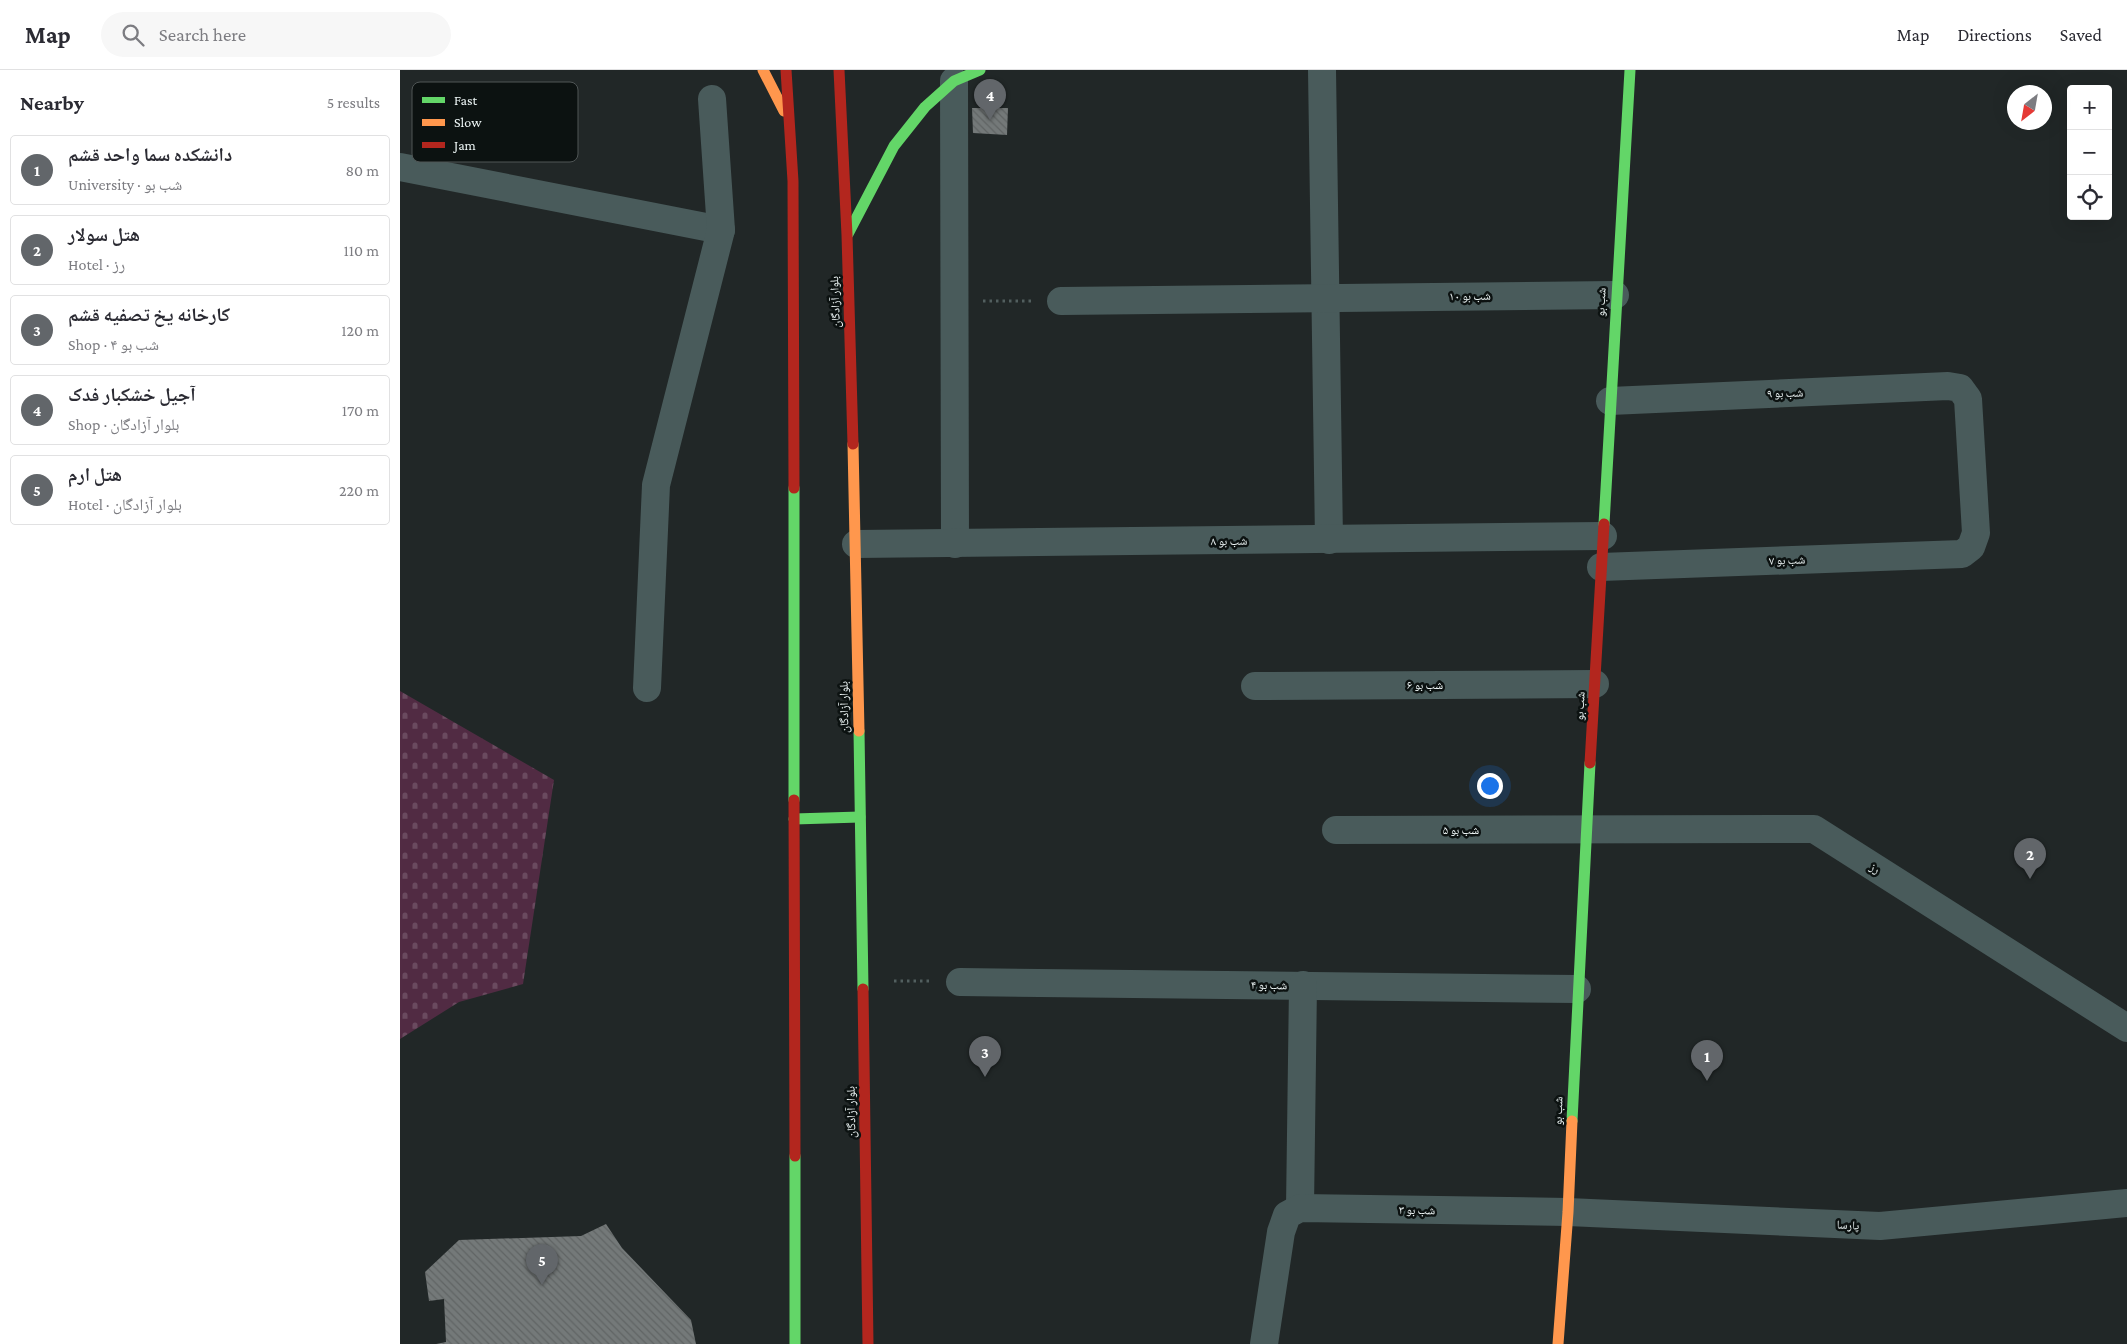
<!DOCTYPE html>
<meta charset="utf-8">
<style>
:root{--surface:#fff;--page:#f7f7f7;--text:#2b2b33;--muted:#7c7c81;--line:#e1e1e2;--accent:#62666a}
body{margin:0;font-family:"Crimson Pro","Noto Naskh Arabic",serif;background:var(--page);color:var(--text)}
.controls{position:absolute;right:15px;top:15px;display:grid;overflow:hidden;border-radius:5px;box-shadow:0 5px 20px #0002}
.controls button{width:45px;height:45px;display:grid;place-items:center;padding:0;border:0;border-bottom:1px solid var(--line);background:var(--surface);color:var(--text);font:25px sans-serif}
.compass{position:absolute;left:1607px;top:15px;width:45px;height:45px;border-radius:50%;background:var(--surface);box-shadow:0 5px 20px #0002;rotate:211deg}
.you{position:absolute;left:1089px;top:715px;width:18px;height:18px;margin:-12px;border:4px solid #fff;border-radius:50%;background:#1a73e8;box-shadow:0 0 0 8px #1a73e833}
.badge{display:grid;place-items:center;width:32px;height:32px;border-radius:50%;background:var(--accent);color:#fff;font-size:16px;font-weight:700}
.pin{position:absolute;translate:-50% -41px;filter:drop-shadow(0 1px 2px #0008)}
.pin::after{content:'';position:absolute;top:26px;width:18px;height:15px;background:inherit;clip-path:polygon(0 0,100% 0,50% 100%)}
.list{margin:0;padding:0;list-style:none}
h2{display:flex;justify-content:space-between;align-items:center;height:65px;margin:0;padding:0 20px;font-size:21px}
h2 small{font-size:16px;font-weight:400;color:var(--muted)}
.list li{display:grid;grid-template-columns:32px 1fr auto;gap:15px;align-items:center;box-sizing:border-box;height:70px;margin:0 10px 10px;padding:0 10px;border:1px solid var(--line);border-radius:5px}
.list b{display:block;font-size:19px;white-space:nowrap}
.list p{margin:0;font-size:16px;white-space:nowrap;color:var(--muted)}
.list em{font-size:16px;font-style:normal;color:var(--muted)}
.icon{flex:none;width:28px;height:28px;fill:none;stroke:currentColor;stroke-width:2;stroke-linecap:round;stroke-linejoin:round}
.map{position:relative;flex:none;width:1727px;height:1274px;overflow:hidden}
header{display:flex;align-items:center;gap:30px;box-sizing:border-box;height:70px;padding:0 25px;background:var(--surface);border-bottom:1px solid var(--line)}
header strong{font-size:24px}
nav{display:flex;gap:28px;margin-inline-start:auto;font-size:18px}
.search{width:350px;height:45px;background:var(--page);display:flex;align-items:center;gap:12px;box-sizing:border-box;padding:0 18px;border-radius:28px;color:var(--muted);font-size:19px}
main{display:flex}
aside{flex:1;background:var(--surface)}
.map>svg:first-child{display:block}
.cemetery{fill:url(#cemetery-stones)}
.building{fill:url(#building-back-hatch)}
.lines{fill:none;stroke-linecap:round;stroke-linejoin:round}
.path{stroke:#525f5f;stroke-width:3;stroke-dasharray:2.5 4;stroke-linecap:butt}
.street{stroke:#495b5b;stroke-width:28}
.fast{stroke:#63d668;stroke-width:11}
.slow{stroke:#ff974d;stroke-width:11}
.jam{stroke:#b3261e;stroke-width:11}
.labels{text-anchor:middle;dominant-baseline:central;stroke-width:5;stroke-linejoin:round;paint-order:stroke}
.street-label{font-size:12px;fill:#eef6f6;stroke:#0c1211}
.key{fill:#0c1211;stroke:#505656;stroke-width:1}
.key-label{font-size:14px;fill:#eef6f6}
</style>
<header>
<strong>Map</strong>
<div class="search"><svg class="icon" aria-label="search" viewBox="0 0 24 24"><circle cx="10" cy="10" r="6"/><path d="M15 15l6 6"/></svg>Search here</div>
<nav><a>Map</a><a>Directions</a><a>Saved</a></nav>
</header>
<main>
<aside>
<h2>Nearby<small>5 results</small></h2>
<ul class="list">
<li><span class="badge">1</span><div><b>دانشکده سما واحد قشم</b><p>University · شب بو</p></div><em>80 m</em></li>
<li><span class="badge">2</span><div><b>هتل سولار</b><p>Hotel · رز</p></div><em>110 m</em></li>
<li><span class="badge">3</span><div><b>کارخانه یخ تصفیه قشم</b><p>Shop · شب بو ۴</p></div><em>120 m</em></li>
<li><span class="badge">4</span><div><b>آجیل خشکبار فدک</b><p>Shop · بلوار آزادگان</p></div><em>170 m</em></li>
<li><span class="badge">5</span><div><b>هتل ارم</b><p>Hotel · بلوار آزادگان</p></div><em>220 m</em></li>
</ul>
</aside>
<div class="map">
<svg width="1727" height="1274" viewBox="0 0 1727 1274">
<defs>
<pattern id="cemetery-stones" width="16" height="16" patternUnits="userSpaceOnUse" patternTransform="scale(1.25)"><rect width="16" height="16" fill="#512b43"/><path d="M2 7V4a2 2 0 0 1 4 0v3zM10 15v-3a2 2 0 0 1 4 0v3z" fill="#6a4a5f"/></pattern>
<pattern id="building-back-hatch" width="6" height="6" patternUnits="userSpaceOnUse" patternTransform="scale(1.25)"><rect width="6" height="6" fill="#747979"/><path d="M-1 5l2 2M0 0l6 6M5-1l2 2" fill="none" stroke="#606464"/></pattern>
</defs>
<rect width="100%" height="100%" fill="#212727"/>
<path class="cemetery" d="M0,621L154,710L123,914L59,932L0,969Z"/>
<g class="building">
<path d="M572,38H608L607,65L573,63Z"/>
<path d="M206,1154L222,1178L291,1250L296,1274H36L46,1272L44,1229L29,1231L25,1202L59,1170L181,1166Z"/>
</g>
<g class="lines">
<g class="path">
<path d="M583,231H632"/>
<path d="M494,911H530"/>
</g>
<g class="street">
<path d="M922,0L929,470"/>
<path d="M554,11L555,474"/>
<path d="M0,97L321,160"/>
<path d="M661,231L1215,225"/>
<path d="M456,474L1203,466"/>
<path d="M1201,497L1562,484L1571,477L1576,463L1568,329L1560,318L1548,316L1210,331"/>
<path d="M855,616L1195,614"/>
<path d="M247,618L256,415L321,160L312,29"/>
<path d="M936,760L1414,759L1727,958"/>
<path d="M560,912L1177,919"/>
<path d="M900,1138L903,915"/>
<path d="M864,1274L881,1162L887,1145L900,1138L1168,1142L1480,1156L1727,1133"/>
</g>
<g class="fast">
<path d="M448,164L494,76L525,37L554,11L580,0"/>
<path d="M394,418V730"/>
<path d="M1204,454L1230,0"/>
<path d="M459,661L463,919"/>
<path d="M394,749L460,747"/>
<path d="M1172,1051L1190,693"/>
<path d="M395,1086V1274"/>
</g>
<g class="slow">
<path d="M363,0L384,41"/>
<path d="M453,374L459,661"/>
<path d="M1158,1274L1168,1142L1172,1051"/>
</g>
<g class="jam">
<path d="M386,0L393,111L394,418"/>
<path d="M439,0L447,165L453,374"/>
<path d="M1190,693L1204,454"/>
<path d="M394,730L395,1086"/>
<path d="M463,919L468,1274"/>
</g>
</g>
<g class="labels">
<g class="street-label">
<text transform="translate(1070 226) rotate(-1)">شب بو ۱۰</text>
<text transform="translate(435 232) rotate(-92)">بلوار آزادگان</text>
<text transform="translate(1201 232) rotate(-87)">شب بو</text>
<text transform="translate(1385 323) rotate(-2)">شب بو ۹</text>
<text transform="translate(829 471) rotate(-1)">شب بو ۸</text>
<text transform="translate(1387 490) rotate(-2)">شب بو ۷</text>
<text x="1025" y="615">شب بو ۶</text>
<text transform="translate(1180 636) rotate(-87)">شب بو</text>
<text transform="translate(444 637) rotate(-91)">بلوار آزادگان</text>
<text x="1061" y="760">شب بو ۵</text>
<text transform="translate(1475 798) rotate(32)">رز</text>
<text transform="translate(869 915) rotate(1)">شب بو ۴</text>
<text transform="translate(1158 1041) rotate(-88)">شب بو</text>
<text transform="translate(451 1042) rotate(-91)">بلوار آزادگان</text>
<text transform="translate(1017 1140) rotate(1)">شب بو ۳</text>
<text transform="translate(1448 1155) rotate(3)">پارسا</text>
</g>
</g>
<rect x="12" y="12" width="166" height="80" rx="8" class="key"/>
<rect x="22" y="27" width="23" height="6" fill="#63d668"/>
<rect x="22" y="49" width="23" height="7" fill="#ff974d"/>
<rect x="22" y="72" width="23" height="6" fill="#b3261e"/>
<g class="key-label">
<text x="54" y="35">Fast</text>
<text x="54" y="57">Slow</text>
<text x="54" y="80">Jam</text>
</g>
</svg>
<div class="controls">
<button>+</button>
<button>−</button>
<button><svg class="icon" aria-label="locate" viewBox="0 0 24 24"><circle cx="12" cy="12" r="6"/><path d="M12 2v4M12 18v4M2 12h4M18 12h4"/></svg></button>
</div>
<svg class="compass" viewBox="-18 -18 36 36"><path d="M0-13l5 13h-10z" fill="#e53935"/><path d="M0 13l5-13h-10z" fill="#7c7c81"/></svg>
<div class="you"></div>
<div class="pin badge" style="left:1307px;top:1011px">1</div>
<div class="pin badge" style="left:1630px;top:809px">2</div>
<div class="pin badge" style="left:585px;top:1007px">3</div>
<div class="pin badge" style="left:590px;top:50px">4</div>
<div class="pin badge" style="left:142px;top:1215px">5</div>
</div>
</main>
